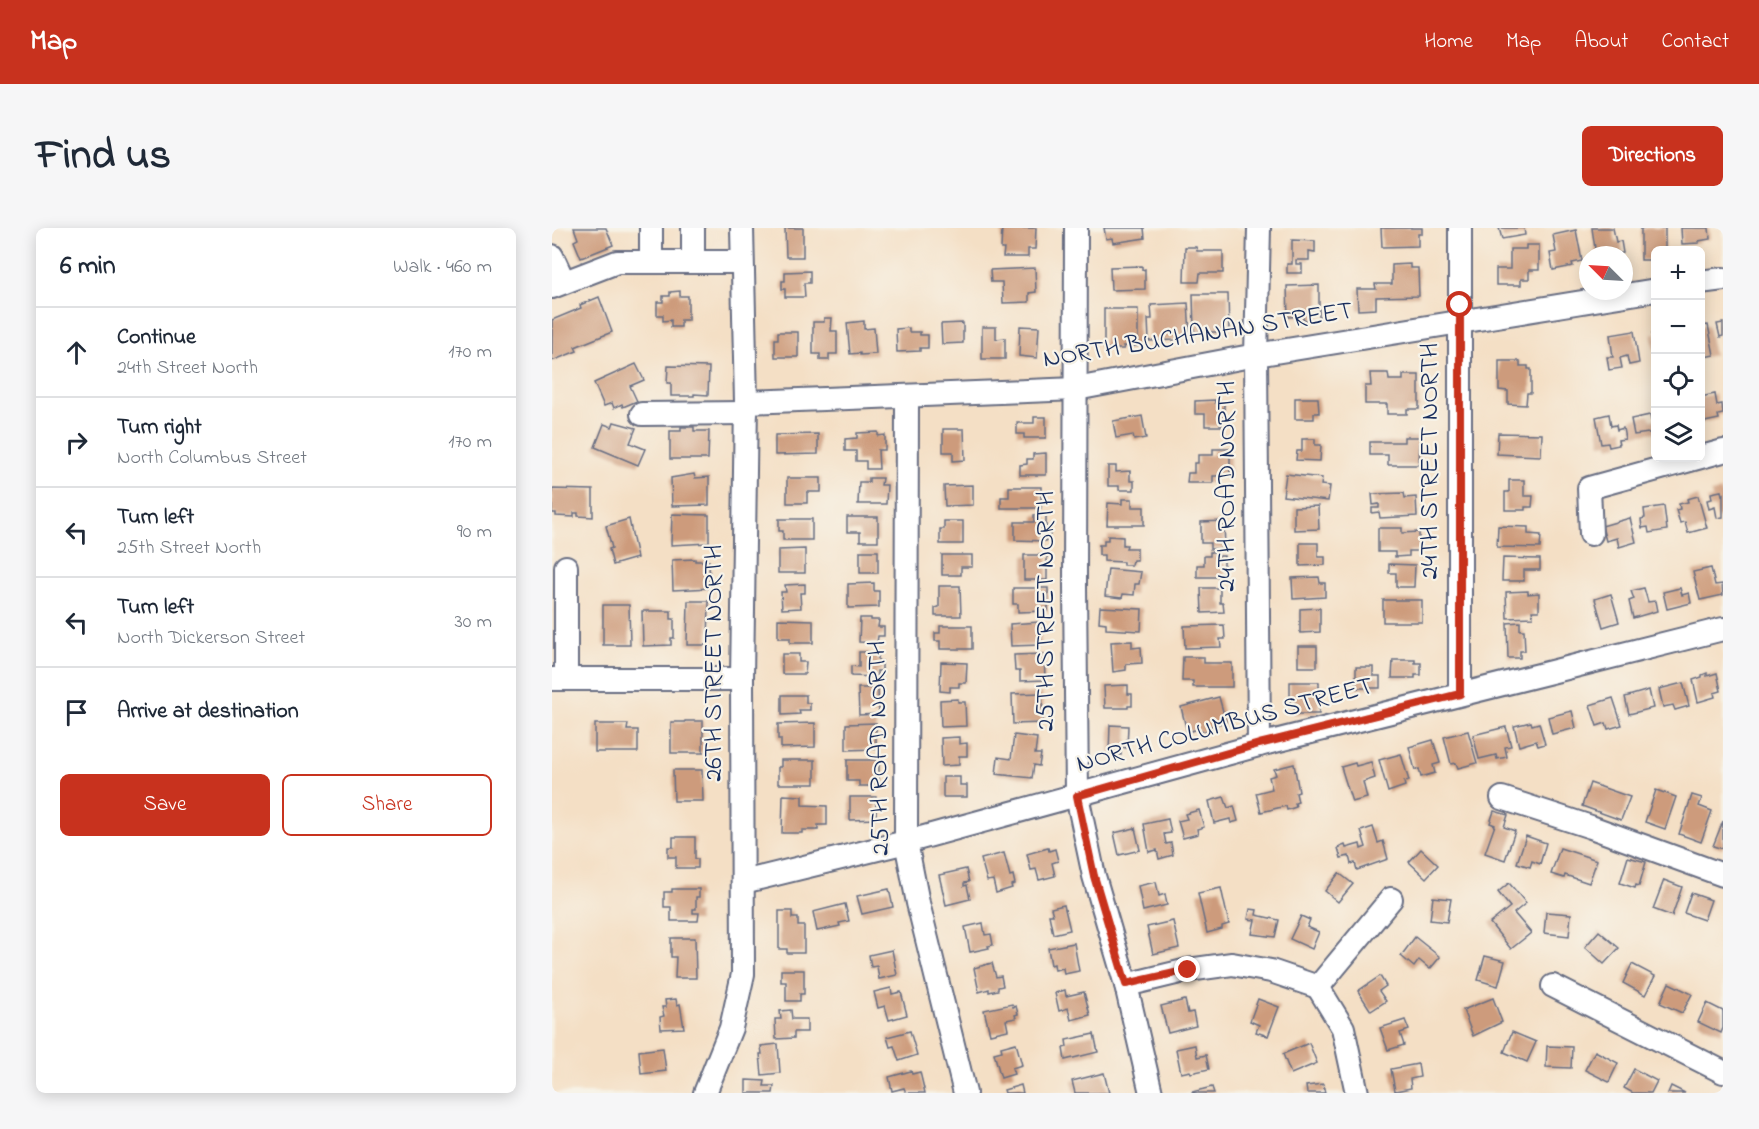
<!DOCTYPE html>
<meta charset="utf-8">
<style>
:root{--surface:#fff;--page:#f6f6f7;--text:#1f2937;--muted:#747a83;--line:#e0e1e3;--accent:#c8321e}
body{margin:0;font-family:"Indie Flower",sans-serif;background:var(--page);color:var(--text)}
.controls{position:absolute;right:18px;top:18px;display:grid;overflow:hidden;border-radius:9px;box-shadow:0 3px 15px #0003}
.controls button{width:54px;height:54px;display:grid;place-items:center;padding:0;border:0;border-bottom:2px solid var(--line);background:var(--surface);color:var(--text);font:30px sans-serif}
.compass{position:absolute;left:1027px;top:18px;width:54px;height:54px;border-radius:50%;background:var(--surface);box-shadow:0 3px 15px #0003;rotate:294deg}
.stop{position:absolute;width:18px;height:18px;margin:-14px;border:4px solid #c8321e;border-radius:50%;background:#fff}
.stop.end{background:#c8321e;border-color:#fff;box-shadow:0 2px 6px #0008}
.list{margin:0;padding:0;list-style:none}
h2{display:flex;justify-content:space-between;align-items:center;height:78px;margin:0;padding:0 24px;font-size:26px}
h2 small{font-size:20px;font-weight:400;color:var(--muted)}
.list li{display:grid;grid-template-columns:39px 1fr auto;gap:18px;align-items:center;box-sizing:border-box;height:90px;padding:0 24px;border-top:2px solid var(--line)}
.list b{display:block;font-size:22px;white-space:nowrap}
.list p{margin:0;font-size:20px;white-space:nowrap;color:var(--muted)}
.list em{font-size:20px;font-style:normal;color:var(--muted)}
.actions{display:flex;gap:12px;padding:18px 24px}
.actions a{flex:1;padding:14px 0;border:2px solid var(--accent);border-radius:9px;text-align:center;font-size:21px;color:var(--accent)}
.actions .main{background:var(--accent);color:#fff}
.icon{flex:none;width:33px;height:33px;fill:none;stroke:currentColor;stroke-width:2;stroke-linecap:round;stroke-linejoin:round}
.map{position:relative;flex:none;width:1171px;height:865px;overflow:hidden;border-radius:9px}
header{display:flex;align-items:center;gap:36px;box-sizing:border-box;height:84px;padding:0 30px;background:var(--accent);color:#fff}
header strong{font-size:28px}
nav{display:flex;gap:33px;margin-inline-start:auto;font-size:21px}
.intro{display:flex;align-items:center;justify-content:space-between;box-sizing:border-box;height:144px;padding:0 36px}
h1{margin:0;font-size:42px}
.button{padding:15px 27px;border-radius:9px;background:var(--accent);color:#fff;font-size:21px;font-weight:700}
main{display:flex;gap:36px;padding:0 36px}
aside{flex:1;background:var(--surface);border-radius:9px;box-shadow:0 3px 15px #0003}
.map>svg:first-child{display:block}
.building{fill:#cd9b7b}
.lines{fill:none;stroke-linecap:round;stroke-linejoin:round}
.minor-casing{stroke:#676d82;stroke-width:26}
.minor{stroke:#fff;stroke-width:22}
.route{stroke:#c8321e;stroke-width:8}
.labels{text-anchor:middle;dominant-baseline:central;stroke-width:4.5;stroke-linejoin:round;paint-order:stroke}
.street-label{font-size:26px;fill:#1b2f5e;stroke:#f7f3e8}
</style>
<header>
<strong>Map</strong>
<nav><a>Home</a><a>Map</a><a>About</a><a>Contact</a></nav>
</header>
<div class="intro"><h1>Find us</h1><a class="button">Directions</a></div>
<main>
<aside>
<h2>6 min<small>Walk · 460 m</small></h2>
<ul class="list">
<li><svg class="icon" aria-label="ahead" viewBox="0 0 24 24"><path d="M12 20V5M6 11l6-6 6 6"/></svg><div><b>Continue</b><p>24th Street North</p></div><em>170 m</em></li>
<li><svg class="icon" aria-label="right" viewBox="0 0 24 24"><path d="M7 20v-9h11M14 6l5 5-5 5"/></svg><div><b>Turn right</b><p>North Columbus Street</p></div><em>170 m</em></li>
<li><svg class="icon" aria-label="left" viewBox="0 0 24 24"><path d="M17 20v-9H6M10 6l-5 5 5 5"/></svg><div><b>Turn left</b><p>25th Street North</p></div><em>90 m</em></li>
<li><svg class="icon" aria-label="left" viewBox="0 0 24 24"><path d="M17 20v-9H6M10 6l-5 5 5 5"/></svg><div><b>Turn left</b><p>North Dickerson Street</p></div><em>30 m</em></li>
<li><svg class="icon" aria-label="arrive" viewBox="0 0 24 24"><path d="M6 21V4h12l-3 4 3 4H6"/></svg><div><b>Arrive at destination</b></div></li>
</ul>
<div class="actions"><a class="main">Save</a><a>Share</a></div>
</aside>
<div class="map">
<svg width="1171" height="865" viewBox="0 0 1171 865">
<rect width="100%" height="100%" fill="#f7f3e8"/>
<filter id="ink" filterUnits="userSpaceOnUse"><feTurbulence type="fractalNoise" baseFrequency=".0167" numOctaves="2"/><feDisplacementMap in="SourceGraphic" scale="12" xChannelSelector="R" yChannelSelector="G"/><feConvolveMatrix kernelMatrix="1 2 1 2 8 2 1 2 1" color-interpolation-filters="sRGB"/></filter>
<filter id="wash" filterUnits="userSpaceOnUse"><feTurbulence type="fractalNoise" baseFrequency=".008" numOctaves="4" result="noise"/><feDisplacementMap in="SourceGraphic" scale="24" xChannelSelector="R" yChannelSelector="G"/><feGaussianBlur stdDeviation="1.35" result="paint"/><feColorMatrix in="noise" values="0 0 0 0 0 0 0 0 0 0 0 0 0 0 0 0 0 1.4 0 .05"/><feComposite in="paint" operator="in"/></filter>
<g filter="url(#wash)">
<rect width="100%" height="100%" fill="#f4dfc5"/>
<g id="blocks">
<g class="building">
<path d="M22,0H54L61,17L29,30L22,13L26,11Z"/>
<path d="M233,0H251V29H234Z"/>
<path d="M450,0H484L483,21H476V29H451L452,21H449Z"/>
<path d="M552,0H592L593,10L561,15L560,10L554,11Z"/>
<path d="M829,0H870V6H866V18L830,19Z"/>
<path d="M947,0H972L973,7L950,11Z"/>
<path d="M1040,0H1061L1064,14L1069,13L1071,25L1044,27Z"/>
<path d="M1089,0H1113V22H1104V32H1089Z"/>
<path d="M1129,0H1157L1158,11L1147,13V15L1130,16Z"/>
<path d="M1024,2L1030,33L1020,35L1021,38L1001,42L998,25L1004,24L1001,7Z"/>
<path d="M740,12L763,13V24L757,23V32H744V36H750V45H735V36H740Z"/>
<path d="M974,17H987V42H977V51H969V57H944V41H958V21H974Z"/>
<path d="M633,19H644L645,23H671V45H648L647,54H632Z"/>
<path d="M858,36V40H866L867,68L824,69V81L806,82L805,61H824L823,56H840V37Z"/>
<path d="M590,38V42L593,41V61L559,62L558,39Z"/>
<path d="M483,40L484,64L477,65V74L451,75L450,54H439L438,42Z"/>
<path d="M258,43V55H252L253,69H233V61H230V53H233V44Z"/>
<path d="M767,57V92H751V88L736,89L735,58Z"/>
<path d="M128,63V68H136V92H129V99H119V92L111,93V87H105V74H111V68H118V64Z"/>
<path d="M641,66H676L677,104H642Z"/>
<path d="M47,69L60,104L23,119L25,123L0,133V92L29,80L28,77Z"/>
<path d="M636,75L638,106L624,112L597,113L596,91H600L599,77Z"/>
<path d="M552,81H586V118H571L572,121H552Z"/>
<path d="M272,90H280L279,103H285V126H277V132H268V126H261V94H272Z"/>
<path d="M312,93V101L322,100L324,126L308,127V125L298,126L295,95Z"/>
<path d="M411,95V115L390,116L389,96Z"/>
<path d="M1171,95V108L1168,109L1165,96Z"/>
<path d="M1156,97L1162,127L1148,130V98Z"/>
<path d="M468,98L487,99L485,130L467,128Z"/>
<path d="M430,99H444V111L453,110V131H430Z"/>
<path d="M357,100V104H368V107H376V120H368V123L345,124L344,101Z"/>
<path d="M1082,103L1087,135L1077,137L1075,128L1068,130L1070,140L1057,142L1055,129H1061L1058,107Z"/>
<path d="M226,104H246V129H223V111H226Z"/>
<path d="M1104,105V122H1102L1100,106Z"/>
<path d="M947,133H968V138H976V141H979V165H975L974,177L956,176V163L947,162Z"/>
<path d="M84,136L92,152L78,158L85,173L71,179L70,176L62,180L60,175L52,178L42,155Z"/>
<path d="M116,138L157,139L156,167L142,166V168H119V155H115Z"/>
<path d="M818,145H836L837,152H851V147H867V181H855V186H835V176H813V158H819Z"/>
<path d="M1163,166L1165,177L1170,176L1171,186L1166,187L1167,191L1148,195V169Z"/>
<path d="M743,170H766L767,185H762V191H743Z"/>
<path d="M663,172V175L672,174V198H653V186H643V173Z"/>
<path d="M1057,186L1059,198L1064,197L1065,202L1071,200L1073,211L1066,212L1067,217L1057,219L1056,215L1049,216L1044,189Z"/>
<path d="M1098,187L1099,192L1104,191V204L1082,207L1079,191Z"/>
<path d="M590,188L594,210L582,212L581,207L564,210L561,193Z"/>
<path d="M482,189H494V210H472V206H465V195H482Z"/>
<path d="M62,194L84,200L78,215L93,221L86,237L43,219L52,196L60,199Z"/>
<path d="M129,199H142V203H157L156,231H118V203H129Z"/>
<path d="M391,201H412L413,232L401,233V224H391Z"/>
<path d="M326,204V208L333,207V222H326L327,241H314V233H304V223H293V211L305,210V205Z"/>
<path d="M946,205L990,206L989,228L945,226Z"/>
<path d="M266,206V226L223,227V207Z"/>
<path d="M852,209H868L867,237H836V227H818V214H852Z"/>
<path d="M750,211H763V217H769L768,233L744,232L745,223H750Z"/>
<path d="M661,221H678V248H661V255H635L636,245H642V235H646V227H661Z"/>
<path d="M494,225V247H468V237L475,236V231H481V226Z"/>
<path d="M556,238H564V244L578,243V253H582V262H567V258H556Z"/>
<path d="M142,246L143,250L157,249V277L120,278L119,250Z"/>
<path d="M734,246L770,250L769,257L778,258L776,273L731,268Z"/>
<path d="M235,250H269V264H255V275H235Z"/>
<path d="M317,250H330L329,257H335L334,276H306L307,254H317Z"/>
<path d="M957,252H972V268H981L980,279H973V282H953V264H957Z"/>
<path d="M421,257V277L393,278L392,258Z"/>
<path d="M457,259H489V280H449V269H457Z"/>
<path d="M0,261L41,262V289L26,288V285H22V289L4,288V285H0Z"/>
<path d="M1169,263L1170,267L1171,266V289L1165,290L1163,279L1157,281L1155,272L1160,271L1159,265Z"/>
<path d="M852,265L853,270L864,269L865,288L828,290L827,284L820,285V280H827V276L821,277L820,266Z"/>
<path d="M1146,268L1155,300L1136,305L1133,294L1128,295L1124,282L1128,281L1127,276L1136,274L1135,271Z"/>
<path d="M570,271H580V279H592V297H555L556,275L570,276Z"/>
<path d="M766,278L767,301L742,302V279Z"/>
<path d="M1112,278L1115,302L1097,305L1096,299L1090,300L1089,291L1093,290L1092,281Z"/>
<path d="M120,286L157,287V315L119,317Z"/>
<path d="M482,287H494V300H498V307H494V313L463,312V294H482Z"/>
<path d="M295,289H326V313H308V304H295Z"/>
<path d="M1078,290L1084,314L1067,319L1065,310L1054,313L1050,298Z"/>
<path d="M77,291L85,330L61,337L57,321L60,320L54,298Z"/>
<path d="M227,291H260V312H231V303H227Z"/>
<path d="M392,293H411V316H388V301H392Z"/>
<path d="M672,293L673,321H658V315H649V294Z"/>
<path d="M946,298L976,299V306L989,307L988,320L945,319Z"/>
<path d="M826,300H850V305L867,304V323H857V328L843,329V324H826Z"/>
<path d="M556,308L571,309V317H575L574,320H585V332H581L580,337H571V334L552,333V327H547V317H552V312H556Z"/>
<path d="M748,315H766V329H773V337L748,338Z"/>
<path d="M253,321V345H226V322Z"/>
<rect x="308" y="323" width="18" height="22"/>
<path d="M658,324H663V328H672V349H645V337H652V328H658Z"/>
<path d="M390,327H420V339H409V347H390Z"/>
<rect x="472" y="327" width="23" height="25"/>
<path d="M951,330L988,331V342H972V353H950Z"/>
<path d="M143,331V333H157L158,360L121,362L120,332Z"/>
<path d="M837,336L863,337L862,359H844V345H837Z"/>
<path d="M1159,340L1163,357L1170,356L1171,367L1148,372L1141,344Z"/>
<path d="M556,341L589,344L587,356H583L582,367L571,366L570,370L553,368Z"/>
<path d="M767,349L768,355H773V369L741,371L740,350Z"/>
<path d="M322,355V363H327V379L296,380V356Z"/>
<path d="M253,356V365H248L249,380L230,381L229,364H234L233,357Z"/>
<path d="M387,358H408L409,388H383V380L387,379Z"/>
<path d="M461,360H496V383L466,384V376H461Z"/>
<path d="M649,360H668V375H671L672,384L650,385Z"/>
<path d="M1092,360L1096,374L1103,373L1105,383L1081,390L1077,373L1082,371L1079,363Z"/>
<path d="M1128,360L1130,367L1137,365L1139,375L1115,381L1111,364Z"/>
<path d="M976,363V366L987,365V383H980L981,389L955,390L954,364Z"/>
<path d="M1059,366L1067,394L1051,399L1043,371Z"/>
<rect x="831" y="372" width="39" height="22"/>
<path d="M136,373H157L156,417H135Z"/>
<path d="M51,377H77L78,417H51Z"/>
<path d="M548,379L590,381L589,403L554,401V395L547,394Z"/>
<path d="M768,380V404L748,405V381Z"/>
<path d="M90,383H119V391H122V410H119V417L91,418Z"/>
<path d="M308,390H319V392H327L326,399H332V408H326L325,415L307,414Z"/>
<path d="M226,391L261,392V415H238V410H226Z"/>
<path d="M488,394L489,417L459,418L458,396Z"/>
<path d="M968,394V402H972L973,423H968V430H956L955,395Z"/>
<path d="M672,397L673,411H668L669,419L633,420L632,398Z"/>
<path d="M388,398H420V421H388V413H383V405H388Z"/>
<path d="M580,413V420L589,419L590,435L574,436V442L561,444L559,414Z"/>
<rect x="746" y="418" width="19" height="21"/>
<path d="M307,424H318V427H326V433H330V443H325V449L299,448V438L307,439Z"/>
<path d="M230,426H247V434H254L253,446H230Z"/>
<path d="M492,426L493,452L468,453V443H463L462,427Z"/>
<path d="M631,429H652V435H680V459H641V453H630Z"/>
<path d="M841,432H863V435H869V447H863V450H840Z"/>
<path d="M389,434L415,435L414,455H407V459H398V464L388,463Z"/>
<path d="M804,439H821V448H828V460H804Z"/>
<path d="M1155,445V448L1165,445L1169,463L1162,465L1163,469L1146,474L1141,452L1150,449V447Z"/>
<path d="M738,454H767V486H742L743,475H738Z"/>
<path d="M1131,455L1137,478L1123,482L1121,477L1111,479L1107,461Z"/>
<path d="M576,457V466H580V478H576V480H553L552,458Z"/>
<path d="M306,460H326L327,486L307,487Z"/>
<path d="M1097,462L1101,480L1077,486L1073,469Z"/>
<path d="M490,465L491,495L461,496L460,466Z"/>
<path d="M230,467H254V475H258V482H247L248,486L230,487Z"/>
<path d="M667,469L674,494L658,498L659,502L647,504L646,501L635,504L629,479Z"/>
<path d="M1061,470L1070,497L1056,501L1054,495L1045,498L1038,477Z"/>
<path d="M406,471V474H413L414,498L389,499L388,472Z"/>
<path d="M1020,483L1024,500L1000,506L996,489Z"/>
<path d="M133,493H151V525H119V494H133Z"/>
<path d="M979,494L980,497L987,495L993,516L986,518L984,513L967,518L962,498Z"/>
<path d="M263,495V519L229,520V511H226V496Z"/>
<path d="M324,495V521L294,522V496Z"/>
<path d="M43,496H76L75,502H86V524H43Z"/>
<path d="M558,497L576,498L575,520L569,519V527L557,526Z"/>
<path d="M954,499L959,518L953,519L955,529L945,531L944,527L927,531L921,507Z"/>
<path d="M916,503L925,535L906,540L904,535L899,536L892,509Z"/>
<path d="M462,507L485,510L483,526H489L487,538L482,537L480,550L444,546L446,529L459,531Z"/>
<path d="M407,509V516L415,515V528H407V537L390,538L389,510Z"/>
<path d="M881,512L888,535L881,537L883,545L869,549L867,541L863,542L857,519Z"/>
<path d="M849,526L857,553L852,554L853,558L836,564L827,532Z"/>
<path d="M229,532H263V556H226V539H229Z"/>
<path d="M295,532H327V558H307V553H295Z"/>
<path d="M819,534L823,550L811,554L815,570L800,574L789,539L803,535L804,538Z"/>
<path d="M742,536L747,564L744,565L746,574L743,575L744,579L735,582L734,578L709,584L704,565L720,561L717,549L724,547L722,541Z"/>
<path d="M121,542H150L151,573H122Z"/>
<path d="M391,549H408V557H415V569H391Z"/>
<path d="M1038,555L1078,569L1069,592L1030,578Z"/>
<path d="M1104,562L1124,569L1113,601L1093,594Z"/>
<path d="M231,567L250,568V577L275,578V597H266V602H250V605H230Z"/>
<path d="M1140,567L1150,570L1147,578L1160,583L1149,614L1127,606Z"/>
<path d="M298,569H324V591L298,592Z"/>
<path d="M672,569L676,580L682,578L686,593L679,595L678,591L662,595L657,573Z"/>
<path d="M647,582L652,599L645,601L646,606L631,610L626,593L635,591L633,586Z"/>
<path d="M942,583L956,587L952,599L963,603L953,632L933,625L943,597L938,595Z"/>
<path d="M616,591L619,605L612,606L614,616L619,615L621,627L607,631L605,622L597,624L592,596Z"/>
<path d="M1171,593V621L1161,618Z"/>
<path d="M821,599L826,615L831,613L836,631L805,642L803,635L799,636L797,628L789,630L786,620L793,617L794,620L808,616L809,621L814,619L809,603Z"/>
<path d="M583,600L588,622L567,627L562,605Z"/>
<path d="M974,608L994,615L988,636L980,633L978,639L965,635Z"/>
<path d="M121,609H143V631H146V640H124V629H116V619H121Z"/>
<path d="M496,620L497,623L503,621L506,633L500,635L503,648L487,652L484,641L479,642L475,626Z"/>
<path d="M1008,620L1045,632L1037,655L1013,647L1012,650L999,646Z"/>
<path d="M869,621L886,637L874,650L857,634Z"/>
<path d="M452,625L458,648L461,647L463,656L459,657L460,660L444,665L441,652L435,653L429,631Z"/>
<path d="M1076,629L1094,634L1087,658L1084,657L1083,660L1068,655Z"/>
<path d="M414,641L417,654L412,655V658L415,657L418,671L394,677L387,647Z"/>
<path d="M787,645L801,656L786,674L773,663Z"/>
<path d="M1112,652L1130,659L1120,688L1101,681Z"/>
<path d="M604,654L607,668L613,666L615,677L591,683L586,658Z"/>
<path d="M957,655L974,675L962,685L979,705L959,721L938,695L958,679L946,664Z"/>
<path d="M669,660L677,696L670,698V701L655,705L646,665Z"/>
<path d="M120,661H147V669H144V681H141V685H147L146,693H119V679H112V664H120Z"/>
<path d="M337,661L341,679L310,686L305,668Z"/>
<path d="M1139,665L1159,672L1152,692L1132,685Z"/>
<path d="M881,669L899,671L895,694L878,692Z"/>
<path d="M293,676L297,693L287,695L288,698L265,703L261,684Z"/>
<path d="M512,677L518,702L501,706L497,687H501L499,680Z"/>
<path d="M698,681L705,682L704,687L727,692L723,709L700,706L703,692L696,691Z"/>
<path d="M227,683H240V690H246V698H252V725H235V721H227Z"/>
<path d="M994,684L1019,686L1017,708L992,705Z"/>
<path d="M749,688L758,692L755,699L767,704L760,721L738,711Z"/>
<path d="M621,693L627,720L601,726L595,699Z"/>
<path d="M431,695L433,707L439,706L441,717L436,718L437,720L418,724L413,699Z"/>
<path d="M1047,703L1067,720L1052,736L1033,719Z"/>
<path d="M863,709L888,729L878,741L867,732L862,739L849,728Z"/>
<path d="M119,710H143L144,750H123L124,729H119Z"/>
<path d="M522,715L527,743L512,746L511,740L503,742L502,736L499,737L496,720Z"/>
<path d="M340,722L345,747L327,751L325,738L319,739L317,727Z"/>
<path d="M933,728L953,733L946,758L926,752Z"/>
<path d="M440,735L444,749L449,748L451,758L446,759V762L437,764V761L427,764L422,740Z"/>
<path d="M1080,736L1103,748L1093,767L1071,755Z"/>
<path d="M229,742H252V766H248V773H234V754H229Z"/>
<path d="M828,748L834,758L827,763L834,773L819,783L806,763Z"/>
<path d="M1117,755L1140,766L1130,785L1108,775Z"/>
<path d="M339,760L340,766L349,764L355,787L337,792L333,778L326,780L322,764Z"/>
<path d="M513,762L514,768L532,764L538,787L519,792L516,780L507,783L503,765Z"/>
<path d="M941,770L950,794L921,808L911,782Z"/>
<path d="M124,771L125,777L128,776L132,800L109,801L108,789L112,788L110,779H114L113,772Z"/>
<path d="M706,771L727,779L716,808L704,804L707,797L698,793Z"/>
<path d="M633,772L636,785L641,784L644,798L616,805L609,778Z"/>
<path d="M1155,775L1171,783V800L1169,805L1146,794Z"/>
<path d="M460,776L461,779L464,778L466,786L463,787L464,790L454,792L456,802L438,806L432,782Z"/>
<path d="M239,782L240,791H255V804H242V810L224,811L223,791H229L228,783Z"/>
<path d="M853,792L857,802L848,805L852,817L836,822L828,800Z"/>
<path d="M358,803L365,827L347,833L342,818L338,819L335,809Z"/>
<path d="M960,804L984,814L975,834L952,824Z"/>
<path d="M542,806L546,824L513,832L511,820L515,819L514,812Z"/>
<path d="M464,815L470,837L460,840L462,846L449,850L442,825L450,823L449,819Z"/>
<path d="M757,815L765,835L739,846L731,826Z"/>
<path d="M226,816L228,845L210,847L208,826H210L209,818Z"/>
<path d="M643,817L645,829L654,827L657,841L639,845L638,843L629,845L624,821Z"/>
<path d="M995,818L1020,819L1019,840L994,839Z"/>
<path d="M111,820L114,843L89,846L87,823Z"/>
<path d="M1043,823L1066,835L1057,854L1033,842Z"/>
<path d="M866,836L868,849L858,851L859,860L843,863L839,841Z"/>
<path d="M1082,841L1105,853L1099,865H1081L1072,860Z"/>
<path d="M359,843L360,846L368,844L373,865H354L352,860L340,863L337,849Z"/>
<path d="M552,845L557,865H523L520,853Z"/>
<path d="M194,852L213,853L212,858H222L221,865H194Z"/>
<path d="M771,856L773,865H755L754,858Z"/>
<path d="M469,857L471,865H453L452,862Z"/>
<path d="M1119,858L1133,865H1116Z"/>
<path d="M660,859L662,865H640V864Z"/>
</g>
</g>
</g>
<g filter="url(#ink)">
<use href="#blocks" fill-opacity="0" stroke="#676d82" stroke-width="1.5"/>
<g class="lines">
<g class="minor-casing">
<g id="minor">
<path d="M524,0L523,358L525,568L542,648L574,757L599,865"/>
<path d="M707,0L704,127L707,517"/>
<path d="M0,28L12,54"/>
<path d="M99,33V0"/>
<path d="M141,33V0"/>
<path d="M1148,54L1171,51"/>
<path d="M0,59L65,34H190"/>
<path d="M355,168L354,614L366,675L413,865"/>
<path d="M194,174L524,161L704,127L1104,62"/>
<path d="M90,186L194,185"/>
<path d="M1039,306L1037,260L1171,223"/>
<path d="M14,450V339"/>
<path d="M0,451H190"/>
<path d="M908,466V0"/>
<path d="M950,570L1039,599L1171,647"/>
<path d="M191,654L354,614L707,517L1171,401"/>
<path d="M574,757L636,742L680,736L719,743L766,759"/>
<path d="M1001,758L1171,844"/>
<path d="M766,759L791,800L805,865"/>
<path d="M766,759L839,671"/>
<path d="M153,865L179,800L191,746L190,451L194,174L190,0"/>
</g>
</g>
<use href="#minor" class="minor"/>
</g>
</g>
<g class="lines" filter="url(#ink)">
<path class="route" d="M636,742L574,756L542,648L525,568L707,516L908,466V77"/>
</g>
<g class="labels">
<g class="street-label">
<text transform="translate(646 108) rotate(-9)">NORTH BUCHANAN STREET</text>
<text transform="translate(879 233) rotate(-90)">24TH STREET NORTH</text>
<text transform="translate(676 258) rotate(-90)">24TH ROAD NORTH</text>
<text transform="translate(495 383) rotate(-90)">25TH STREET NORTH</text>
<text transform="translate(163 435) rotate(-90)">26TH STREET NORTH</text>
<text transform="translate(673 498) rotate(-15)">NORTH COLUMBUS STREET</text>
<text transform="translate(328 520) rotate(-91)">25TH ROAD NORTH</text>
</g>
</g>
</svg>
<div class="controls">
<button>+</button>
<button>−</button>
<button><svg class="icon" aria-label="locate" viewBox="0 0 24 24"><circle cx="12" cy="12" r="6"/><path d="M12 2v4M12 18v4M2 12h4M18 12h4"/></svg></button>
<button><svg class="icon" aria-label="layers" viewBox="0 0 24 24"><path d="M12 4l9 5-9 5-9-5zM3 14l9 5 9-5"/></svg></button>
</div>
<svg class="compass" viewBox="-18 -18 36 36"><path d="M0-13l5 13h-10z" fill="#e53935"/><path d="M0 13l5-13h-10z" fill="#747a83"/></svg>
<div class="stop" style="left:908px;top:77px"></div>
<div class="stop end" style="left:636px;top:742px"></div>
</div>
</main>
